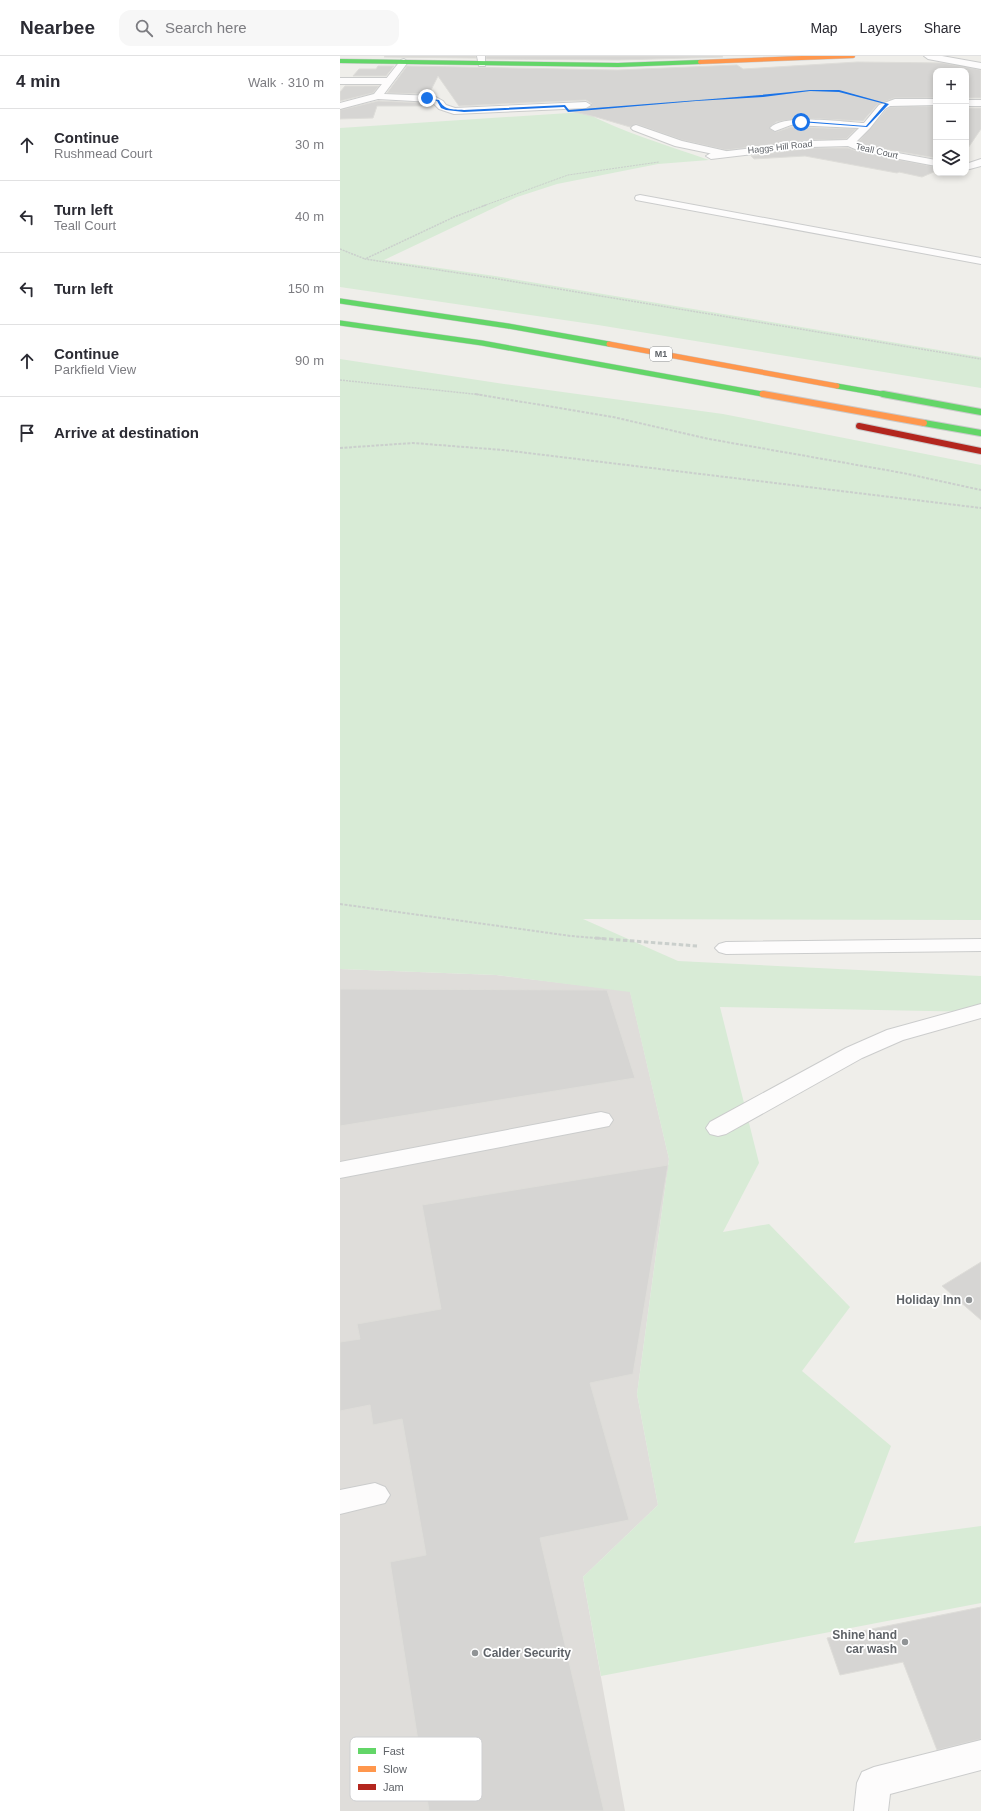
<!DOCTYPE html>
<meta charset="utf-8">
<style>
:root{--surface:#fff;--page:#f7f7f7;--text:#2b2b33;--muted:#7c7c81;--line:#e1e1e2}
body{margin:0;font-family:Arial,sans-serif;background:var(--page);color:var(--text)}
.controls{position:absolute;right:12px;top:12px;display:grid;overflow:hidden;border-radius:8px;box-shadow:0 2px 6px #0003}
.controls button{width:36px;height:36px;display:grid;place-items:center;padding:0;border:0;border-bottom:1px solid var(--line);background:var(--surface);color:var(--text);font:20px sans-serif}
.stop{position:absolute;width:12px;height:12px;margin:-9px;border:3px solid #1a73e8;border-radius:50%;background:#fff}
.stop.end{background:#1a73e8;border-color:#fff;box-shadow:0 1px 4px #0008}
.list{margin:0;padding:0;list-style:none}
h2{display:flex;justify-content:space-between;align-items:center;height:52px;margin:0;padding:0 16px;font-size:17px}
h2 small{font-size:13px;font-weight:400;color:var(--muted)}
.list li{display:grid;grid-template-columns:26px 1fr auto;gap:12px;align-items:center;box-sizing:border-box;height:72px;padding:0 16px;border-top:1px solid var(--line)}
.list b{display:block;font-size:15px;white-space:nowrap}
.list p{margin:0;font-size:13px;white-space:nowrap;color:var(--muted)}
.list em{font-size:13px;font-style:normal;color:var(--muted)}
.icon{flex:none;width:22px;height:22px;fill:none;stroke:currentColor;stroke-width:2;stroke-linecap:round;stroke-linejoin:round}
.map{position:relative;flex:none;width:641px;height:1755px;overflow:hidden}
header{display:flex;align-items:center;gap:24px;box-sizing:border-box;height:56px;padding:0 20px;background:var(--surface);border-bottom:1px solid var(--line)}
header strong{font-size:19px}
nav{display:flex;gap:22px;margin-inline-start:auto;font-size:14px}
.search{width:280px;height:36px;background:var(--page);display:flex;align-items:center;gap:10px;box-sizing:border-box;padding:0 14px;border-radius:12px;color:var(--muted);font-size:15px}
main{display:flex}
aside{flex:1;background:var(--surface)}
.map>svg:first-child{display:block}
.industrial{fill:#dfddda}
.green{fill:#d8ebd6}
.building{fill:#d6d5d3;stroke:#deddd9}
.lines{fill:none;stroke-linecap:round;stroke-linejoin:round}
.lane-casing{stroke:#cbcccc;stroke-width:2}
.street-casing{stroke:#cbcccc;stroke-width:2}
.fast-far2-casing{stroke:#cacacb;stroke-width:5}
.fast-far1-casing{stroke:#cacacb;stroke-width:6}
.fast-casing{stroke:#cacacb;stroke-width:8}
.slow-far2-casing{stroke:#cacacb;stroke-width:5}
.slow-far1-casing{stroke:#cacacb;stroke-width:6}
.slow-casing{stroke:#cacacb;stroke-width:8}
.jam-casing{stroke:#cacacb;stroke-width:8}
.path-far3{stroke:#cacfcc;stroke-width:1;stroke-dasharray:2 1;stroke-linecap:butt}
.path-far2{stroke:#cacfcc;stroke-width:1.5;stroke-dasharray:2 1;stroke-linecap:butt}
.path-far1{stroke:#cacfcc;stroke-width:2;stroke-dasharray:3 1.5;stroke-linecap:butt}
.path{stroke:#cacfcc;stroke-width:3;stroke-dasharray:4.5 2.5;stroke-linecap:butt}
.lane{fill:#fdfcfc;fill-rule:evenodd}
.street{fill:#fdfcfc;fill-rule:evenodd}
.fast-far2{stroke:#63d668;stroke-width:4}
.fast-far1{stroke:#63d668;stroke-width:5}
.fast{stroke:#63d668;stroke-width:6}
.slow-far2{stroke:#ff974d;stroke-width:4}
.slow-far1{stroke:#ff974d;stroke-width:5}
.slow{stroke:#ff974d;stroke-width:6}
.jam{stroke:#b3261e;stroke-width:6}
.route{fill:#1a73e8}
.poi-dot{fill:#919496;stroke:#fff;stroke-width:1.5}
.labels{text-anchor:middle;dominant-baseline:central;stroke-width:3.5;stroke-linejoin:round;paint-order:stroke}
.far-street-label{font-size:9px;fill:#5f6368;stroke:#fff}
.shield{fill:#fff;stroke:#8f9295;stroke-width:1}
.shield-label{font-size:9px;font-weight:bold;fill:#5f6368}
.near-poi-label{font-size:12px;font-weight:bold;fill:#5f6368;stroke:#fff;text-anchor:end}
.key{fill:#fff;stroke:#cfd0d2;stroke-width:1}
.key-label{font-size:11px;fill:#5f6368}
</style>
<header>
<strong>Nearbee</strong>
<div class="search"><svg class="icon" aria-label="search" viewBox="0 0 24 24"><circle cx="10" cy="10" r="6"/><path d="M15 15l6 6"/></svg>Search here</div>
<nav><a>Map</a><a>Layers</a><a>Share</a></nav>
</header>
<main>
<aside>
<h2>4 min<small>Walk · 310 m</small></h2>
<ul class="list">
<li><svg class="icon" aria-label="ahead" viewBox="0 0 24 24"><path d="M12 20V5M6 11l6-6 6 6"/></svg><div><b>Continue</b><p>Rushmead Court</p></div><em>30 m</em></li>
<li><svg class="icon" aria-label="left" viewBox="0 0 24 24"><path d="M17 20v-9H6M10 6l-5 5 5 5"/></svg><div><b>Turn left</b><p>Teall Court</p></div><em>40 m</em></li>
<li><svg class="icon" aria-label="left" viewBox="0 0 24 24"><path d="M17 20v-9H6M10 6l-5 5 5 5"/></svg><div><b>Turn left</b></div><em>150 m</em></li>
<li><svg class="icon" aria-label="ahead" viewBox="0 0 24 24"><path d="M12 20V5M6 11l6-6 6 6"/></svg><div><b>Continue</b><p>Parkfield View</p></div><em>90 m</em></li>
<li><svg class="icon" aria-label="arrive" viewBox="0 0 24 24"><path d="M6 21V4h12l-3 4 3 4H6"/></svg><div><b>Arrive at destination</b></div></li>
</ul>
</aside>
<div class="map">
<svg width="641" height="1755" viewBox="0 0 641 1755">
<rect width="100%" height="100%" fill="#efeeea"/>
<path class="industrial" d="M0,913L156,919L290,935L329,1103L297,1338L318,1449L243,1521L285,1755H0Z"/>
<g class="green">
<path d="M244,56C284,77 327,89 369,104L318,108L217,128L177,141L44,204L155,220L641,301V332L258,269L0,231V72Z"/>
<path d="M0,303L164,328L383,358L641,409V864L243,863L338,905L641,920V956L380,951L419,1107L383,1176L429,1168L510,1251L462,1315L551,1390L514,1487L641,1470V1547L261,1620L243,1521L318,1449L297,1338L329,1103L290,936L156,919L0,913Z"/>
</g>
<g class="building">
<path d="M45,0H136V2L44,1Z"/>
<path d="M146,0H382L383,1L278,4L146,3Z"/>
<path d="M517,6L603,7L641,14V42H626V15H596V42H554L538,48L523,65L460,62L436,66L429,72L436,76L451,71L516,73L506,83L471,84L386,94L342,84L296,68L290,71L256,61L226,54L247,53L252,48L246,44L119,50L98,20L89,38L47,37L67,10L278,14L397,9L403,13Z"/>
<path d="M38,10H54L46,20H13L19,13H36Z"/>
<path d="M5,30H39L33,37L0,45V36Z"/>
<path d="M38,45L84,47L82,50H37L33,62L0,63V54Z"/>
<path d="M596,50V102L526,90L518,86L546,54L550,51Z"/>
<path d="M626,52H641V73L626,95Z"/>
<path d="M471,92H508L522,97L596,111V115L582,121L559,116L557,117L465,100L414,103L411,100Z"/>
<path d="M0,933L267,934L295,1022L0,1070Z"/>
<path d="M328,1109L293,1318L250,1327L289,1464L200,1482L264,1755H89L50,1506L86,1499L62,1363L33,1369L30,1349L0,1355V1286L20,1283L17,1268L101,1253L82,1149Z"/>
<path d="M641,1206V1264L602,1230Z"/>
<path d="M641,1551V1683L597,1694L563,1606L500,1619L487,1582Z"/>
</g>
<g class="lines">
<g class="lane-casing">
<g id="lane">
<path d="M0,22H48L52,25L48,28H0Z"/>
<path d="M296,69L342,85L386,95L388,97L383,100L335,90L293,74L291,72L293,70Z"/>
<path d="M300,139L641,202V208L296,144L295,142L296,140Z"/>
<path d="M641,883V895L386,898L379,896L375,892L379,888L386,886Z"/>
<path d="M641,948V962L563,984L522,1002L386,1078L378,1080L370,1078L366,1072L370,1066L506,992L547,974Z"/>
<path d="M261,1056L269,1058L273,1064L269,1070L0,1122V1106Z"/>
<path d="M35,1427L45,1431L50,1439L45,1447L0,1458V1434Z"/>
<path d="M641,1684V1714L550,1738L548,1755H514L517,1727L522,1716L534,1711Z"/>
</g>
</g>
<g class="street-casing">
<g id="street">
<path d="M137,0H145V10H139Z"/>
<path d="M584,0H602L641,7V13L588,3Z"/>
<path d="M64,3L68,6L44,38L94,40L103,45L106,49L115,52L246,46L251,49L246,52L114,58L99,53L92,46L38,43L0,53V47L34,38L61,4Z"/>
<path d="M555,43H596V49L550,50L545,53L530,72L516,86L525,91L596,104V110L522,96L508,90L471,91L371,103L366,100L371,97L471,85L507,84L519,72L451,69L435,75L430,72C442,57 505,66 524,67L539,49Z"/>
<rect x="626" y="44" width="15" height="6"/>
<path d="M641,103V110L626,114V108Z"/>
</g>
</g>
<g class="fast-far2-casing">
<path id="fast-far2" d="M0,5L278,9L360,6"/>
</g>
<g class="fast-far1-casing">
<g id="fast-far1">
<path d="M0,245L168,270L269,288"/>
<path d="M0,267L142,287L422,338"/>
<path d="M497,330L548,339"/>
</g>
</g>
<g class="fast-casing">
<g id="fast">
<path d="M543,338L641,356"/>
<path d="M584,367L641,377"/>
</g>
</g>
<g class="slow-far2-casing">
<path id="slow-far2" d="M360,6L513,0"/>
</g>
<g class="slow-far1-casing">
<g id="slow-far1">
<path d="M269,288L497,330"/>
<path d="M422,338L429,339"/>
</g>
</g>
<g class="slow-casing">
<path id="slow" d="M423,338L584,367"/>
</g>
<g class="jam-casing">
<path id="jam" d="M519,370L641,395"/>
</g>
<g class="path-far3">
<path d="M302,49L470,35H499L520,41"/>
<path d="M269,52L285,51"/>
<path d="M143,150L228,119L319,106"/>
</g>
<g class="path-far2">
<path d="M146,149L114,161L25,203L152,222L641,303"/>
<path d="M0,193L25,203"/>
<path d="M0,324L143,339"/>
</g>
<g class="path-far1">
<path d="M135,338L273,361L369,383L563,417L641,434"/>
<path d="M0,392L73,387L163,394L641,452"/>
<path d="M0,848L231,880L267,883"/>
</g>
<path class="path" d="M255,882L357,890"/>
<use href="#lane" class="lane"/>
<use href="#street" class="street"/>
<use href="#fast-far2" class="fast-far2"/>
<use href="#fast-far1" class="fast-far1"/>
<use href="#fast" class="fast"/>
<use href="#slow-far2" class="slow-far2"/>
<use href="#slow-far1" class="slow-far1"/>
<use href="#slow" class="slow"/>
<use href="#jam" class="jam"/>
</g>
<path class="route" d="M470,34H499L549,48L527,71L460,66L461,65L526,70L545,48L499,36L470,35L423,41L356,45L228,56L224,51L124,56L106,54L101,52L97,45L85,42L99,44C105,55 112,53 124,54L225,49L229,54C310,47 390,43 470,34Z"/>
<g class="poi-dot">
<circle cx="629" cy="1244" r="4"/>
<circle cx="565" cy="1586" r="4"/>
<circle cx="135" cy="1597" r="4"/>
</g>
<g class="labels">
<g class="far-street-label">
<text transform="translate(440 91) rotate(-6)">Haggs Hill Road</text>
<text transform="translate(537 95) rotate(13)">Teall Court</text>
</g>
<rect class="shield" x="310" y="291" width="22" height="14" rx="3"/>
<g class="shield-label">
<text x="321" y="298">M1</text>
</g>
<g class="near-poi-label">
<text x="621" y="1244">Holiday Inn</text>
<text x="557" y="1579">Shine hand<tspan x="557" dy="14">car wash</tspan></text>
<text x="143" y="1597" text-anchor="start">Calder Security</text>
</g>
</g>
<rect x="10" y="1681" width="132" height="64" rx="6" class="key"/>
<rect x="18" y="1692" width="18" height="6" fill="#63d668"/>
<rect x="18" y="1710" width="18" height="6" fill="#ff974d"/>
<rect x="18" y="1728" width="18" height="6" fill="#b3261e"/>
<g class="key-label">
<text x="43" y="1699">Fast</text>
<text x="43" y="1717">Slow</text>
<text x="43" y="1735">Jam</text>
</g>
</svg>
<div class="controls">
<button>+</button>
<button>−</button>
<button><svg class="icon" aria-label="layers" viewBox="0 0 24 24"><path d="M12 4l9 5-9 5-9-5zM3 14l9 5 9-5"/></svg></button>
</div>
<div class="stop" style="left:461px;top:66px"></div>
<div class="stop end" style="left:87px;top:42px"></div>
</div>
</main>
